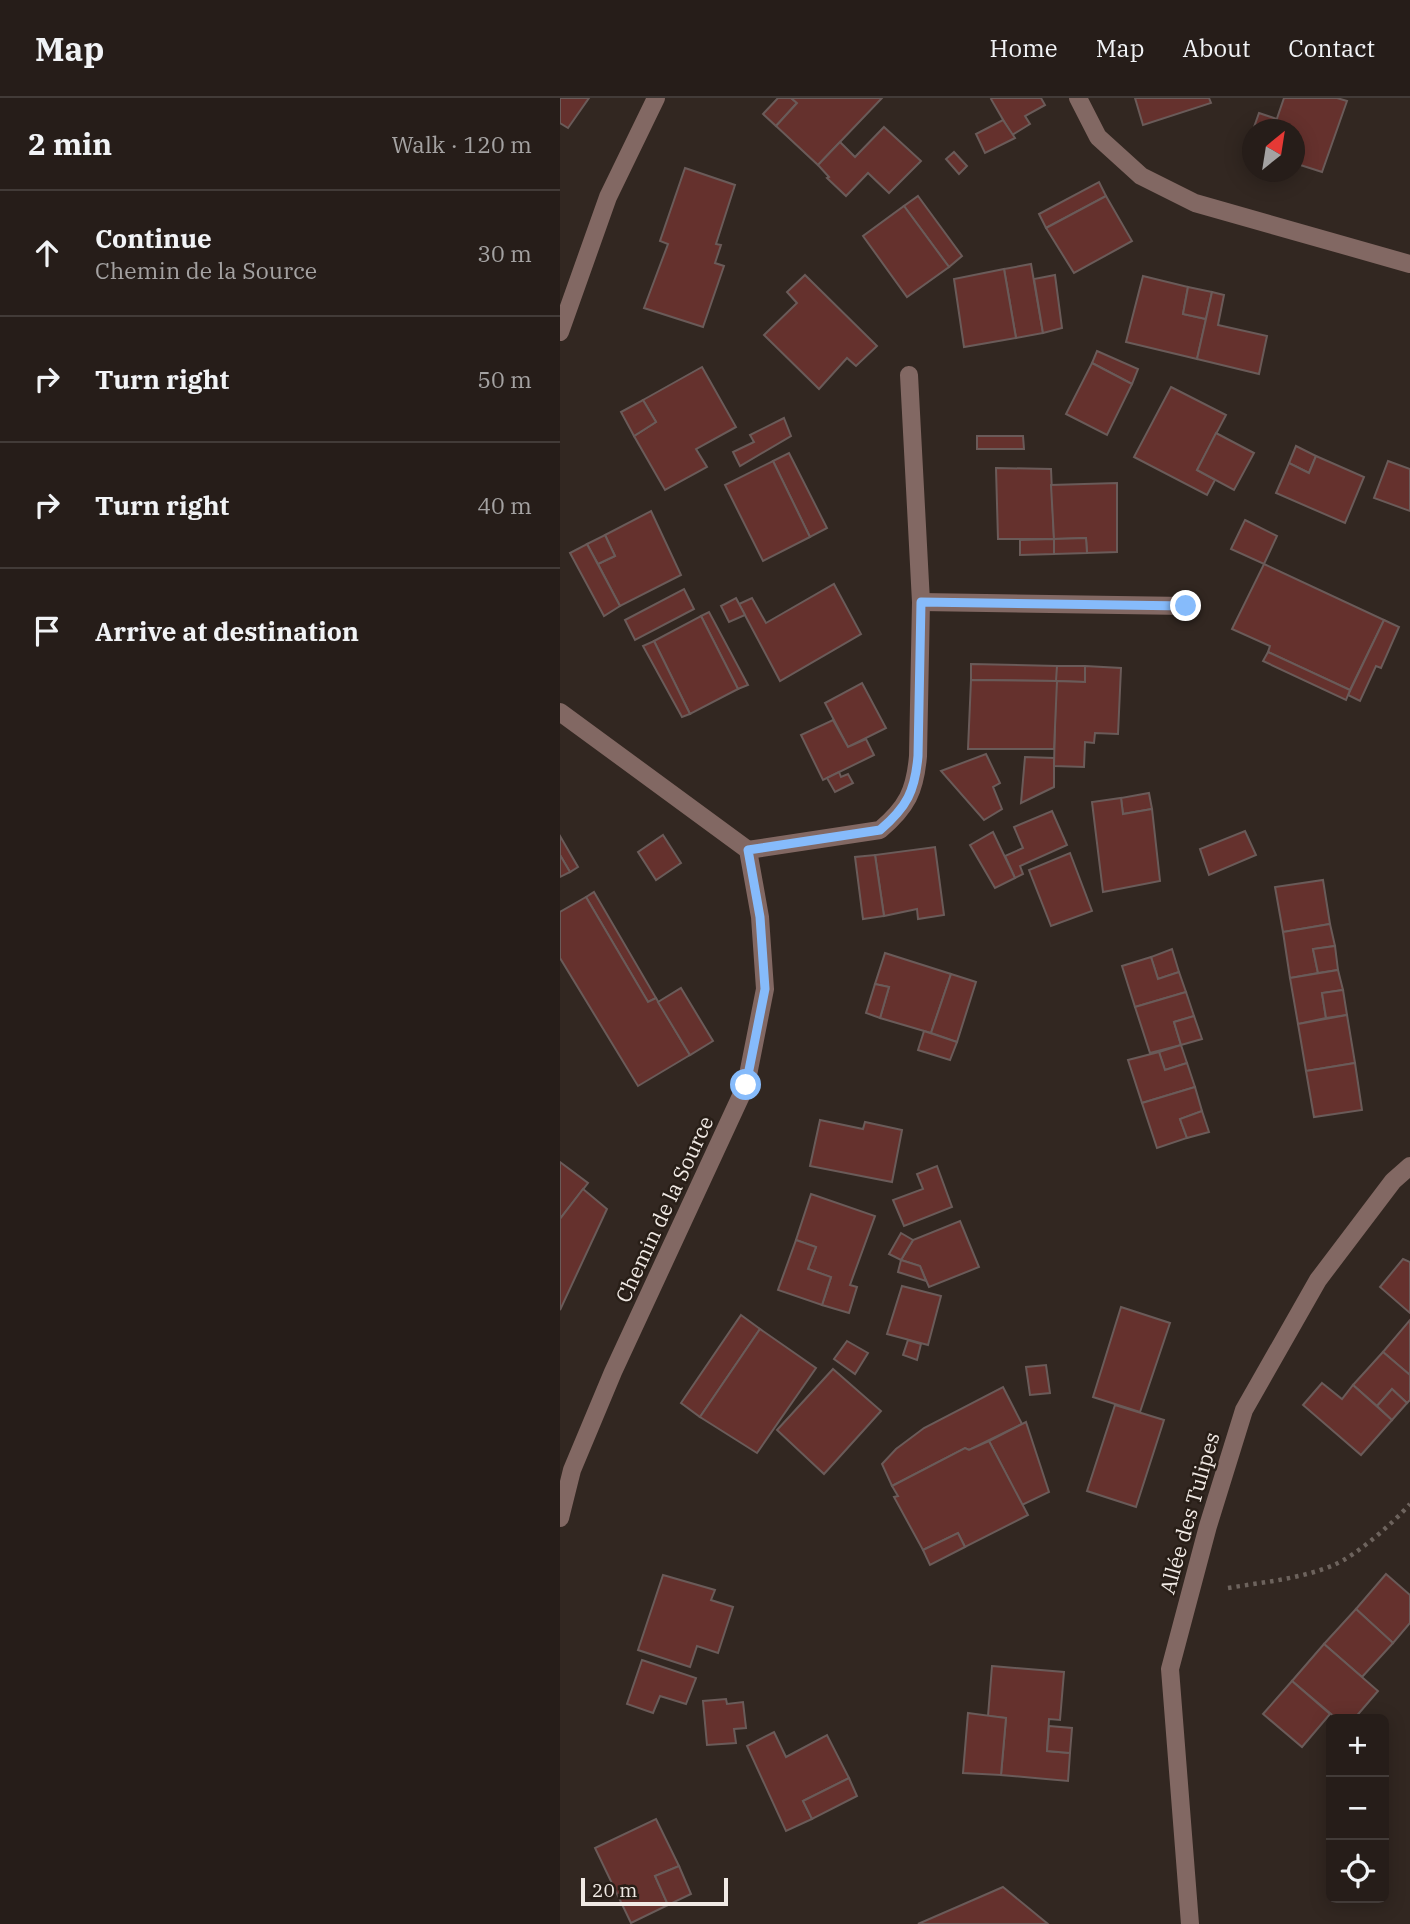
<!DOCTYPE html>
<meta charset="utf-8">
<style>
:root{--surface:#261d19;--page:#2e2622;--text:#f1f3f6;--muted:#a4a2a2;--line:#423b38}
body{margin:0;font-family:"IBM Plex Serif",serif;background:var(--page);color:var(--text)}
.controls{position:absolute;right:21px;bottom:21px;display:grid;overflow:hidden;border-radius:10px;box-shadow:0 4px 18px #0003}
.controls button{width:63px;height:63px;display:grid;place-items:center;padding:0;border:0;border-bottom:2px solid var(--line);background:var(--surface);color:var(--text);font:35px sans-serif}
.compass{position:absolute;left:682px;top:21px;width:63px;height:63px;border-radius:50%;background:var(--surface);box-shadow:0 4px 18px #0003;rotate:30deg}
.scale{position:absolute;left:21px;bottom:18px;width:147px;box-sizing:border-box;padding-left:7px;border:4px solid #f1eae5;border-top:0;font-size:19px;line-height:24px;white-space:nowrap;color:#f1eae5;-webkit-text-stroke:5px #281e17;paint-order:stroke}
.stop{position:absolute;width:21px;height:21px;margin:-16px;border:5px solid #86bbfb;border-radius:50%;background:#fff}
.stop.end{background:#86bbfb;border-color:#fff;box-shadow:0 2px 7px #0008}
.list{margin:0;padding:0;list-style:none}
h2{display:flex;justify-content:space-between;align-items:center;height:91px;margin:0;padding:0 28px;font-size:30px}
h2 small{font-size:23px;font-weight:400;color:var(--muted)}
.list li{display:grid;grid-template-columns:46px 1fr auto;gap:21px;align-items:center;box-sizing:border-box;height:126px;padding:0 28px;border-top:2px solid var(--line)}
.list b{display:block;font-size:26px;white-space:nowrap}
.list p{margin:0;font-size:23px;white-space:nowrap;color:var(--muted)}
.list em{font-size:23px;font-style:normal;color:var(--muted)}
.icon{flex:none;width:38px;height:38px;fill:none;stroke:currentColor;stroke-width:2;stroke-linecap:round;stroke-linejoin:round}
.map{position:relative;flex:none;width:850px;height:1826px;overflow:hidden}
header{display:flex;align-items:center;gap:42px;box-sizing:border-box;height:98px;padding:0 35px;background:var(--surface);border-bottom:2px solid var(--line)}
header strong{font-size:33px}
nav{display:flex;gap:38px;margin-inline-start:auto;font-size:24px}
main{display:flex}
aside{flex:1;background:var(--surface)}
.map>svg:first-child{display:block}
.building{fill:#65312d;stroke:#6a5b59;stroke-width:2}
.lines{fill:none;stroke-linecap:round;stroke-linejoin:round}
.path{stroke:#6d635d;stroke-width:4.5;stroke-dasharray:3.5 5;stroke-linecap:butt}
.street{stroke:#826863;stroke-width:18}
.route{stroke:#86bbfb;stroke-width:9}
.labels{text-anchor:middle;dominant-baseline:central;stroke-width:5;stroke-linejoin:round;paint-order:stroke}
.street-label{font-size:21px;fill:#f1eae5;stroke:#281e17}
</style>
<header>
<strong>Map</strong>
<nav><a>Home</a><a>Map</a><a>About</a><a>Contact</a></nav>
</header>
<main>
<aside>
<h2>2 min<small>Walk · 120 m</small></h2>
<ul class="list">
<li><svg class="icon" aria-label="ahead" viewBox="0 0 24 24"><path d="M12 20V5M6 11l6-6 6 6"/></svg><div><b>Continue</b><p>Chemin de la Source</p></div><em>30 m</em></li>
<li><svg class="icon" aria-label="right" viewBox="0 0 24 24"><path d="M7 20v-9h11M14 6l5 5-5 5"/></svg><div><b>Turn right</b></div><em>50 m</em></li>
<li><svg class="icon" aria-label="right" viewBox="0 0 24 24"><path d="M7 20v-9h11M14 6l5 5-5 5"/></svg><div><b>Turn right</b></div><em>40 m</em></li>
<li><svg class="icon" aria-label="arrive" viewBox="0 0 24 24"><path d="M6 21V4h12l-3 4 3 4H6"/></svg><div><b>Arrive at destination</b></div></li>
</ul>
</aside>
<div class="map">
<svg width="850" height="1826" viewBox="0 0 850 1826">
<rect width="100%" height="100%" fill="#322721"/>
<g class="building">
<path d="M0,0H29L8,30L0,25Z"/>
<path d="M218,0H231L237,5L216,28L203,16Z"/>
<path d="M231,0H322L258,67L216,28L237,5Z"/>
<path d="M432,0H481L485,7L465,18L470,26L452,37L431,1Z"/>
<path d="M575,0H649L651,5L583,27Z"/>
<path d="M724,0H777L787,3L762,74L734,65V32H713Z"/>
<path d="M699,15L717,21L713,32H693Z"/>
<path d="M443,22L455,40L425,55L416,36Z"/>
<path d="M324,29L361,63L329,95L308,75L286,98L267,80L269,79L258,67L280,44L295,59Z"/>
<path d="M394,54L407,68L399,76L386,61Z"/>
<path d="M125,70L175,87L156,146L161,147L155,165L164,168L143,229L84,210L108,146L100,143Z"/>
<path d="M539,84L546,98L486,130L479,116Z"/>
<path d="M358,98L402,158L389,169L344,108Z"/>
<path d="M546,98L572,143L514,175L486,130Z"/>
<path d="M344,108L389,169L347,199L303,138Z"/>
<path d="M471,166L483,235L456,240L444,171Z"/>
<path d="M444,171L456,240L404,249L394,181Z"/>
<path d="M245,177L317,248L296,268L287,260L259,291L204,237L237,205L227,194Z"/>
<path d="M495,177L502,230L483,235L474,181Z"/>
<path d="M583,178L628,189L623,216L646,221L637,261L566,244Z"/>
<path d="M628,189L652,194L646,221L623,216Z"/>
<path d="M652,194L664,197L658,227L707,238L699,276L637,261Z"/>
<path d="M537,253L578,271L572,286L532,265Z"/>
<path d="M532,265L572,286L547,337L506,316Z"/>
<path d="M142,269L176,329L136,351L147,369L105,392L74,338L96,324L83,302Z"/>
<path d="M611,289L666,317L637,372L655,382L647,397L574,359Z"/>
<path d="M83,302L96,324L74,338L61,314Z"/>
<path d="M224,320L231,338L180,368L173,354L194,344L190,337Z"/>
<path d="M656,335L694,355L674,392L637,372Z"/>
<path d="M417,338H463L464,351H417Z"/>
<path d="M736,348L756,358L749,375L729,365Z"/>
<path d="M229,355L267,430L250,439L213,363Z"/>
<path d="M756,358L804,379L785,425L716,395L729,365L749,375Z"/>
<path d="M213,363L250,439L203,463L165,387Z"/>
<path d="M828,363L850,371V413L814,400Z"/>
<path d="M436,370L491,371L494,441H438Z"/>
<path d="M557,385V454L527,455L526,440L494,441L491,387Z"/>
<path d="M91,413L121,477L60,508L38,466L55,458L45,437Z"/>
<path d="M685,422L717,438L704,466L671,451Z"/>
<path d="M45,437L55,458L38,466L27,446Z"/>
<path d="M526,440L527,455L494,456V441Z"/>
<path d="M494,441V456L460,457V442Z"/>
<path d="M27,446L60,508L44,518L10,455Z"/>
<path d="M704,466L824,522L790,592L708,554L710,548L672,531Z"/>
<path d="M274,486L301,536L220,583L179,506L192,500L206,525Z"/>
<path d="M124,491L134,511L75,542L65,522Z"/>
<path d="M176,500L185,517L169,524L161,508Z"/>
<path d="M149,514L188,587L178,591L141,518Z"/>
<path d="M141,518L178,591L130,616L94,543Z"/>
<path d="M824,522L839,529L821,570L816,568L800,603L788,597Z"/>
<path d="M94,543L130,616L122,619L83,548Z"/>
<path d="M708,554L790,592L786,602L703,563Z"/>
<path d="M411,566L497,568V583L411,582Z"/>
<path d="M497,568H525V584L496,583Z"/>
<path d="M525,568L561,570L558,636L535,635L534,645L525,644L524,669L494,668L496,583L525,584Z"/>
<path d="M411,582L497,583L494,651H408Z"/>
<path d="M302,585L326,630L288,649L265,605Z"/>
<path d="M273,622L288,649L306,641L314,657L263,682L241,637Z"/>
<path d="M426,656L440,685L433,689L442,711L424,722L381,673Z"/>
<path d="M465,659L494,660V689L461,705Z"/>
<path d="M279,674L281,679L288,676L293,685L275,694L267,680Z"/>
<path d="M589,695L592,711L563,716L561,700Z"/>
<path d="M561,700L563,716L592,711L600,783L543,794L532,704Z"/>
<path d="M492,713L507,747L460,768L463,776L455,780L445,758L463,750L454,729Z"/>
<path d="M685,733L696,757L649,777L640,751Z"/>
<path d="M433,734L455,780L435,790L410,747Z"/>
<path d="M103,737L121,765L96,782L78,754Z"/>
<path d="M0,738L18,769L10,774L0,757Z"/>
<path d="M375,749L384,817L358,821L357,811L324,818L315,757Z"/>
<path d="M510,755L532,813L491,828L469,772Z"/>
<path d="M0,757L10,774L0,779Z"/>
<path d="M315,757L324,818L303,821L295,759Z"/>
<path d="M763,782L770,826L723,834L715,789Z"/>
<path d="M34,794L96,900L88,904L26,799Z"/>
<path d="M26,799L88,904L96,900L130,957L78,988L0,860V814Z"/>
<path d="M770,826L775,848L753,851L758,875L730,880L723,834Z"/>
<path d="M775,848L778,872L758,875L753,851Z"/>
<path d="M612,851L619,874L598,881L591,859Z"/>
<path d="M325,855L391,876L371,935L320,920L329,889L315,886Z"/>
<path d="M591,859L598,881L619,874L626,894L575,909L562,868Z"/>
<path d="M778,872L783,892L762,895L766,920L738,926L730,880Z"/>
<path d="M391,876L416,884L397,944L371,935Z"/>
<path d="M315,886L329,889L320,920L306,915Z"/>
<path d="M121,890L153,943L130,957L98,904Z"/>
<path d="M783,892L787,917L766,920L762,895Z"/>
<path d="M626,894L634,918L614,924L621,947L590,955L575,909Z"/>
<path d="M787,917L795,965L746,973L738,926Z"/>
<path d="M634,918L642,941L621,947L614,924Z"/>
<path d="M364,933L397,944L390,962L358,952Z"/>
<path d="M621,947L627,965L605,972L599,954Z"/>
<path d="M599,954L605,972L627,965L635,989L582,1005L568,962Z"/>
<path d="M795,965L802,1012L754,1019L746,973Z"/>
<path d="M635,989L642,1013L620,1021L627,1040L597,1050L582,1005Z"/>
<path d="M642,1013L649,1034L627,1040L620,1021Z"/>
<path d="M260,1022L303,1031L305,1024L342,1032L332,1084L250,1068Z"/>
<path d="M0,1064L28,1085L0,1121Z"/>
<path d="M377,1068L392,1109L344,1128L333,1102L363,1091L357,1076Z"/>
<path d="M23,1091L47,1111L0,1212V1121Z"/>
<path d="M251,1096L315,1118L290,1187L297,1189L289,1215L262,1207L271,1179L248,1171L256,1149L236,1142Z"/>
<path d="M400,1123L419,1169L369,1189L360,1168L341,1162L353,1142Z"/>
<path d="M341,1135L353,1142L341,1162L329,1156Z"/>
<path d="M236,1142L256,1149L248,1171L271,1179L262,1207L218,1192Z"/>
<path d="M843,1161L850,1164V1215L820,1189Z"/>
<path d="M341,1162L360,1168L366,1183L338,1174Z"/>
<path d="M342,1188L381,1198L368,1247L327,1236Z"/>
<path d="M561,1209L610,1225L580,1314L533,1299Z"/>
<path d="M181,1217L200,1231L140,1319L121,1305Z"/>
<path d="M850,1222V1277L823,1254Z"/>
<path d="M200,1231L256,1270L197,1355L140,1319Z"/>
<path d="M348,1242L361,1246L357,1262L343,1257Z"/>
<path d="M287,1243L308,1255L295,1276L274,1261Z"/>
<path d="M823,1254L850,1277V1302L847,1305L832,1291L817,1308L793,1287Z"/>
<path d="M486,1267L490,1295L470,1297L466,1269Z"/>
<path d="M273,1271L321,1313L264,1376L217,1332Z"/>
<path d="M762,1285L782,1301L793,1287L832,1322L801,1357L743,1307Z"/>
<path d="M443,1289L462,1326L409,1352L405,1350L332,1388L322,1366L336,1351L364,1330Z"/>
<path d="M832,1291L847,1305L832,1322L817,1308Z"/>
<path d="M555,1307L604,1322L576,1409L527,1393Z"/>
<path d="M466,1324L489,1394L462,1407L429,1343Z"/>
<path d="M429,1343L468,1417L405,1449L398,1435L363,1452L334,1399L338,1398L332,1388L405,1350L409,1352Z"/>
<path d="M398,1435L405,1449L370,1467L363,1452Z"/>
<path d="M826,1476L850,1497V1525L833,1545L796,1511Z"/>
<path d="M103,1477L155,1492L151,1502L173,1509L158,1555L137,1548L130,1569L78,1552Z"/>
<path d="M796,1511L833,1545L802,1579L764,1546Z"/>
<path d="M764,1546L818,1593L794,1621H777L732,1583Z"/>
<path d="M82,1562L136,1580L126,1606L100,1598L93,1615L67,1606Z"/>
<path d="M432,1568L504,1574L500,1622L489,1621L487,1653L510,1655L508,1683L441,1677L446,1620L428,1618Z"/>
<path d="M732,1583L770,1616L742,1649L703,1616Z"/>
<path d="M166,1601L167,1606L183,1604L186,1630L174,1631L176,1645L147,1647L143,1603Z"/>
<path d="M408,1615L446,1620L441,1677L403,1675Z"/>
<path d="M489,1628L512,1630L510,1655L487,1653Z"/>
<path d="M214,1634L226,1659L267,1637L289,1680L243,1703L252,1721L226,1733L187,1648Z"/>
<path d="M289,1680L297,1698L252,1721L243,1703Z"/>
<path d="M96,1721L119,1768L95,1778L108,1807L71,1825L35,1750Z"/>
<path d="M119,1768L131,1796L108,1807L95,1778Z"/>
<path d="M443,1789L488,1826H358Z"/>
</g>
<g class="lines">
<path class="path" d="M668,1490C704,1484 740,1481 774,1467C797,1457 833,1425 850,1406"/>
<g class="street">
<path d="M518,0L538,39L581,78L635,105L850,166"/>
<path d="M0,234L48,99L96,0"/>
<path d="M361,504L626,508"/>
<path d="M0,614L188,752L200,819L205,891L186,987L53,1274L12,1372L0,1420"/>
<path d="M188,752L320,732C347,709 355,693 358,658L361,504L349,277"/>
<path d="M630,1826L610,1571L648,1428L684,1312L758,1182L833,1083L850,1068"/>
</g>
</g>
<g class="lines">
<path class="route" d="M186,987L205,891L200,819L188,752L320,732C347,709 355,693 358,658L361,504L626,508"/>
</g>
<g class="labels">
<g class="street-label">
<text transform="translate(104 1111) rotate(-65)">Chemin de la Source</text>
<text transform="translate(629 1415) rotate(-74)">Allée des Tulipes</text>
</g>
</g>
</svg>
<div class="controls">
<button>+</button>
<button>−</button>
<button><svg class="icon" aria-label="locate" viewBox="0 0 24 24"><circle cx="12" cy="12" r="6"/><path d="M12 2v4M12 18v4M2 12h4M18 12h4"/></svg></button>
</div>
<svg class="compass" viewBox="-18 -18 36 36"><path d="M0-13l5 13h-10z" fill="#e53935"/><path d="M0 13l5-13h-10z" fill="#a4a2a2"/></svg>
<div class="scale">20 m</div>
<div class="stop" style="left:186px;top:987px"></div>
<div class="stop end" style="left:626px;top:508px"></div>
</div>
</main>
